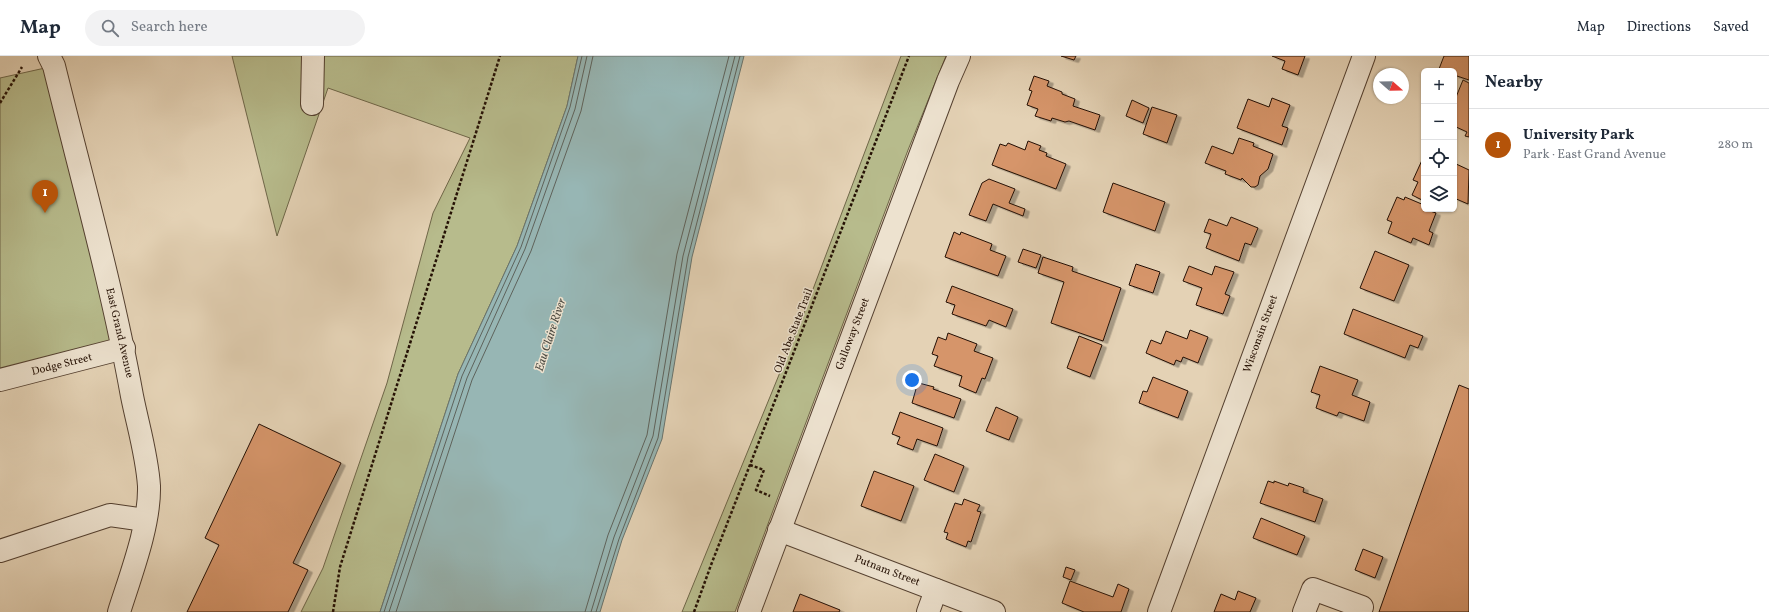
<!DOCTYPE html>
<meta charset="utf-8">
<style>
:root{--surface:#fff;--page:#f2f2f3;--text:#1f2937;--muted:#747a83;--line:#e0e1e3;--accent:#b45309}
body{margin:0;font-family:Vollkorn,serif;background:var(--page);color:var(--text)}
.controls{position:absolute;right:12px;top:12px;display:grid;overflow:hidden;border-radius:6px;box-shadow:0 1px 3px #0004}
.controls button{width:36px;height:36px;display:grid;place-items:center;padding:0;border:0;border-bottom:1px solid var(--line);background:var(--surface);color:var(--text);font:20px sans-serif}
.compass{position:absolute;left:1373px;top:12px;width:36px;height:36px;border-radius:50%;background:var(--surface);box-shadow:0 1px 3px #0004;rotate:110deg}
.you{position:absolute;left:912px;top:324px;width:14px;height:14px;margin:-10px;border:3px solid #fff;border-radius:50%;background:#1a73e8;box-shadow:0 0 0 6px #1a73e833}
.badge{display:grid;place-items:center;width:26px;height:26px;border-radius:50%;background:var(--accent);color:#fff;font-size:13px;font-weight:700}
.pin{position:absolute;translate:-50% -33px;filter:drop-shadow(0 1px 2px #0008)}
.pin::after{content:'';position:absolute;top:21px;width:14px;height:12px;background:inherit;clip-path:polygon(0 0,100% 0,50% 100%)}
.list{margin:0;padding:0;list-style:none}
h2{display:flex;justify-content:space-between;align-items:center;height:52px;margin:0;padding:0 16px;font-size:17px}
h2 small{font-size:13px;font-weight:400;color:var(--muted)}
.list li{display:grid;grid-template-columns:26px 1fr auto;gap:12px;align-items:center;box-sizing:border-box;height:72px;padding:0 16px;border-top:1px solid var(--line)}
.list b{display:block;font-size:15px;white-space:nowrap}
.list p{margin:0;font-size:13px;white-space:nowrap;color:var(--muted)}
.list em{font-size:13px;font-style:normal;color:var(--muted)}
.icon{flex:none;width:22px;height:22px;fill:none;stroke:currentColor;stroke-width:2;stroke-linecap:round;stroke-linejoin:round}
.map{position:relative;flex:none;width:1469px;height:556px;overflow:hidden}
header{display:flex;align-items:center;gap:24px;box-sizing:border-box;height:56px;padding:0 20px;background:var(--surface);border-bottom:1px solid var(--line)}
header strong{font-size:19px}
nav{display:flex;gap:22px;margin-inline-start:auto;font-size:14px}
.search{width:280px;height:36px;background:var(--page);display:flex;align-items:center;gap:10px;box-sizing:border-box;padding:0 14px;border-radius:22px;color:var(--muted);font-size:15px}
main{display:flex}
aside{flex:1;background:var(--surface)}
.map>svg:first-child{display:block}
.green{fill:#b7bb8c;stroke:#6e6648}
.water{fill:#97b6b4;stroke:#69746e}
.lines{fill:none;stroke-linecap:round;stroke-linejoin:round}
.shore{stroke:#5e635c;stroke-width:1}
.building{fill:#d6956a;stroke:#241004;filter:url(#shadow)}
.minor-casing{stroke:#544030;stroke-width:24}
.path{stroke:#241004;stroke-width:2.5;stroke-dasharray:3 2;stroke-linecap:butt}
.minor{stroke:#ede2cf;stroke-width:22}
.labels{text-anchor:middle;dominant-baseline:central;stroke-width:3;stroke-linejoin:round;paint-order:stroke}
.street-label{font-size:11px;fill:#241004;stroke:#ede2cf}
.water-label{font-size:12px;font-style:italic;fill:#4c4a42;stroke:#ede2cf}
</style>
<header>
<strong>Map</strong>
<div class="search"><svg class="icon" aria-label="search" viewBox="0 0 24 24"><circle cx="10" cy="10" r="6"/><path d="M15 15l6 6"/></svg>Search here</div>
<nav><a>Map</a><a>Directions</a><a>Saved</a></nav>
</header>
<main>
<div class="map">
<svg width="1469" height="556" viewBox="0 0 1469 556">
<defs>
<filter id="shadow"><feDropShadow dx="4.5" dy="2.5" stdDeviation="0" flood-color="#0004"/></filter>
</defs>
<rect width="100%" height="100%" fill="#e4d2b5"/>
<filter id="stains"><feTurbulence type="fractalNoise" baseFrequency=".005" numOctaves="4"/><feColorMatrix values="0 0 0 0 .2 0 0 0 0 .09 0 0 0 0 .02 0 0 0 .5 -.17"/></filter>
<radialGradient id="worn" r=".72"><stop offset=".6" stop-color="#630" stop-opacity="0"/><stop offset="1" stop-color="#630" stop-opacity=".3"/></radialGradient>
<g class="green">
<path d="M232,0H578L567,50L517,190L458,318L380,556H301L323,512L387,327L433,157L470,82L328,32L277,180Z"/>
<path d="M901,0H946L908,94L735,556H682L801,265Z"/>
<path d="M54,10L124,292L0,324V22Z"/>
</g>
<path class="water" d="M578,0H744L692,201L662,383L622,484L600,556H380L458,318L517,190L567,50Z"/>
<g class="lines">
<g class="shore">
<path d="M384,556L462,320L521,191L570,51L582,0"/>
<path d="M389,556L467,322L525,193L575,53L587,0"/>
<path d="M396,556L472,324L531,195L581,55L593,0"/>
<path d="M585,556L608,479L647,379L677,198L729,0"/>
<path d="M591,556L614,481L653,380L683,200L735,0"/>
<path d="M596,556L619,483L658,382L688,201L740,0"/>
</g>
</g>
<g class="building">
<path d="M1061,0H1076L1074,4Z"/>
<path d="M1272,0H1305L1298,19L1282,13L1285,5Z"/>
<path d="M1444,0H1469V24L1454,19V15L1439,13Z"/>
<path d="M1034,20L1049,25L1047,30L1062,36V38L1075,43L1073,50L1100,59L1095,74L1069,65L1065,66L1052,62L1051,65L1035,60L1038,53L1027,49L1032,35L1029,34Z"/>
<path d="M1463,24L1469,27V81L1465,80L1467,76L1454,70V46Z"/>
<path d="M1272,42L1290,49L1282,70L1288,72L1282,89L1237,72L1248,43L1269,51Z"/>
<path d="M1132,44L1149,52L1143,67L1126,60Z"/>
<path d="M1152,51L1177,59L1167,87L1143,78Z"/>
<path d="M1239,82L1254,87L1253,90L1273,98L1268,113L1260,120L1258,129L1255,131H1251L1242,122L1241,124L1225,118L1226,115L1205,107L1212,90L1233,98Z"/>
<path d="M1028,85L1041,90L1039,94L1047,97L1046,100L1066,108L1056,133L992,109L1000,88L1006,90L1008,87L1025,94Z"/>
<path d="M1423,102L1424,103V145L1412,139L1418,126L1413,124Z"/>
<path d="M1454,107L1469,114L1468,148L1454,142Z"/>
<path d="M989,123L1015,133L1009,147L1025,153L1023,160L993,148L986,165L969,159L982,127Z"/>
<path d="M1113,127L1165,146L1155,175L1103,156Z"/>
<path d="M1397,141L1404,144L1405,141L1424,149V153L1436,157L1429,175L1433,177L1429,189L1413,182L1411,187L1388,177L1392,166L1387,164Z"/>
<path d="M1231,161L1258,172L1251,189L1245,187L1239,205L1206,192L1211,178L1204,176L1209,163L1227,170Z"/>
<path d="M954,176L960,179L961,176L992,188L990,194L1006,200L998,220L945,201Z"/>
<path d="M1023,193L1041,199L1036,212L1018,206Z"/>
<path d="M1375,195L1409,209L1394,245L1360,232Z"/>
<path d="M1043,201L1073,211L1072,215L1121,232L1103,285L1051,267L1064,226L1038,217Z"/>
<path d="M1136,208L1160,216L1153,237L1129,229Z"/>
<path d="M1189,210L1212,219L1215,210L1234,216L1225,238L1230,240L1223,258L1196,249L1202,232L1183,225Z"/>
<path d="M952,230L1013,253L1006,271L989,264L986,270L952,258L955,249L946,246Z"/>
<path d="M1353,253L1423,280L1418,292L1410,289L1405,302L1344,278Z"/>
<path d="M1190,274L1208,281L1198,307L1183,301L1181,306L1176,304L1174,309L1146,297L1151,284L1161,288L1166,275L1187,283Z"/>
<path d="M948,277L977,288L974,295L993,302L985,323L982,322L976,337L959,330L962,320L934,310L938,300L932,298L938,281L946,284Z"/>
<path d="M1079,280L1102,289L1090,321L1067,312Z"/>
<path d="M1320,310L1358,324L1352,339L1370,346L1364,365L1339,356L1337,360L1316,352L1320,339L1311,336Z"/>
<path d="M1153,321L1188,335L1178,362L1139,347L1143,335L1147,336Z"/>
<path d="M915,326L934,331L933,333L961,343L954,362L912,347L916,333L912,332Z"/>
<path d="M1459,329L1469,333V556H1379Z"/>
<path d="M996,351L1018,361L1009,384L986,375Z"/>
<path d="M900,356L943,372L937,390L917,383L913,394L897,388L900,381L892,378Z"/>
<path d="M259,368L341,407L293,507L308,514L288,556H187L219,489L205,482Z"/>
<path d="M935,398L964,410L954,436L924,424Z"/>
<path d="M874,415L914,430L901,465L861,450Z"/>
<path d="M1268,425L1274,427V425L1288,430L1289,427L1304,432L1303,436L1323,443L1315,466L1260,447Z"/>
<path d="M964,443L980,449L977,455L981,456L971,486L968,485L966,491L946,483L948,477L944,476L955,447L962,449Z"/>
<path d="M1261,462L1305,480L1297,499L1253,482Z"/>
<path d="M1363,493L1383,501L1375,522L1355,514Z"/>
<path d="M1066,511L1075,514L1071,524L1063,521Z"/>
<path d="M1070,525L1113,541L1118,528L1129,533L1121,556H1084L1062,547Z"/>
<path d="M1238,535L1256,542L1250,556H1214L1221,538L1235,544Z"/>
<path d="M800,538L840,554L839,556H793Z"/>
</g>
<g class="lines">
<g class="minor-casing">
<g id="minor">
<path d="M49,0L54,10C81,120 112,229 132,340C138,370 147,399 149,430C150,469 131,518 119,556"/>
<path d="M312,48L313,0"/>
<path d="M0,324L124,292"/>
<path d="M779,474L994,556"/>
<path d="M0,495L110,459L145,464"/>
<path d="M749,556L948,25L959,0"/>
<path d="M928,556L936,534"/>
<path d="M1159,556L1364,0"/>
<path d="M1304,556L1313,533L1362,551L1360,556"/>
</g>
</g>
<g class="path">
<path d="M0,47L22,11"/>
<path d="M750,409L764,414L756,434L770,440"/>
<path d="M333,556L340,511L500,0"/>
<path d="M694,556L711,509L909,0"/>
</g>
<use href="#minor" class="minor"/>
</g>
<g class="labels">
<g class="street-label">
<text transform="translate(794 275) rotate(-69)">Old Abe State Trail</text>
<text transform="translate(119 277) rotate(77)">East Grand Avenue</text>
<text transform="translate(853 278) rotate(-69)">Galloway Street</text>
<text transform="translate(1261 278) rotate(-70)">Wisconsin Street</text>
<text transform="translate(62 309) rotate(-14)">Dodge Street</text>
<text transform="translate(887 515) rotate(21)">Putnam Street</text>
</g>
<g class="water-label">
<text transform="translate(551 279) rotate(-72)">Eau Claire River</text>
</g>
</g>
<rect width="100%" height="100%" filter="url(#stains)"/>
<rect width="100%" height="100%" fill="url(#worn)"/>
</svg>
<div class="controls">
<button>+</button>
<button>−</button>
<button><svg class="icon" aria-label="locate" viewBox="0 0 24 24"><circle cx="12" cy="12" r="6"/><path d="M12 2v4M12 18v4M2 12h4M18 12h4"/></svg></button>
<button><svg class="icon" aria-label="layers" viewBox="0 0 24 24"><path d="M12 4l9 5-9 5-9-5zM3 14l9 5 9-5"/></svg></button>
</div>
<svg class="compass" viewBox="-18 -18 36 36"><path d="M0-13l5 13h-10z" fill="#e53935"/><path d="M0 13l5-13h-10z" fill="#747a83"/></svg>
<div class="you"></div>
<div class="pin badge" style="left:45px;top:157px">1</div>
</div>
<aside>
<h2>Nearby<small></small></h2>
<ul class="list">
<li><span class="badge">1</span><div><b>University Park</b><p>Park · East Grand Avenue</p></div><em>280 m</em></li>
</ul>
</aside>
</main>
